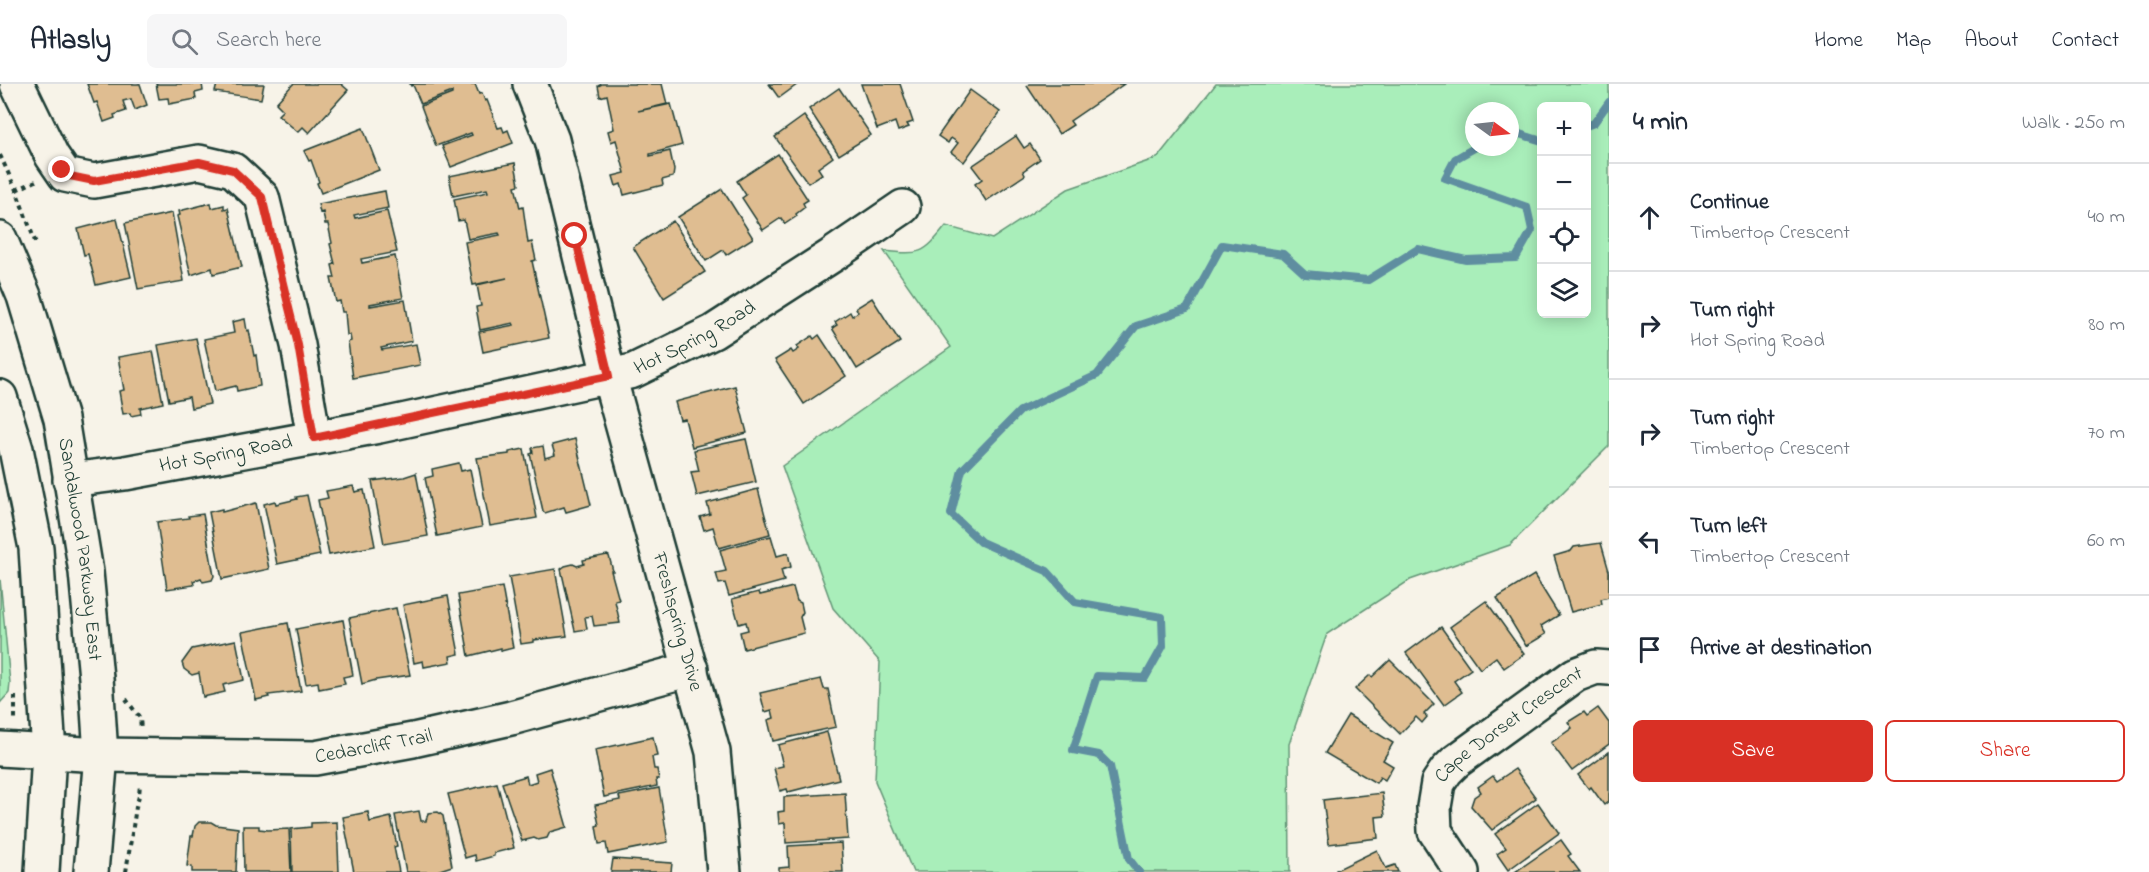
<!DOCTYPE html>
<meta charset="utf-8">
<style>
:root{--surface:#fff;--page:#f6f6f7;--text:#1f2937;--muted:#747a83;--line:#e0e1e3;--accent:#d93025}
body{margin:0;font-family:"Indie Flower",sans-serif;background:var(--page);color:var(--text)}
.controls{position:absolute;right:18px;top:18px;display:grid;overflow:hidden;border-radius:9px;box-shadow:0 3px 15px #0003}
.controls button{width:54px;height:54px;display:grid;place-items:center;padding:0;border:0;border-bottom:2px solid var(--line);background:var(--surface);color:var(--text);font:30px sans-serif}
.compass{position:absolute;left:1465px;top:18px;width:54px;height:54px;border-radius:50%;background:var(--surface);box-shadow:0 3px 15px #0003;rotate:105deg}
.stop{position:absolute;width:18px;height:18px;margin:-14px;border:4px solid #d93025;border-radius:50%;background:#fff}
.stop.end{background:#d93025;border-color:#fff;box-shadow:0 2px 6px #0008}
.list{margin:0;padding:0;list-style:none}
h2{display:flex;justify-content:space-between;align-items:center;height:78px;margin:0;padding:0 24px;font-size:26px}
h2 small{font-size:20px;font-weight:400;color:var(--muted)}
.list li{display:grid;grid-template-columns:39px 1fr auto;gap:18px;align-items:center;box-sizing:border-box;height:108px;padding:0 24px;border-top:2px solid var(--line)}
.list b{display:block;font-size:22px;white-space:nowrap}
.list p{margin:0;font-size:20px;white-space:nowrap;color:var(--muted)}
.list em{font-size:20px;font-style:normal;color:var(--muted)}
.actions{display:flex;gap:12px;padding:18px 24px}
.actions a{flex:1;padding:14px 0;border:2px solid var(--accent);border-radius:9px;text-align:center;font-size:21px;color:var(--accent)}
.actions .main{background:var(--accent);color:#fff}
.icon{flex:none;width:33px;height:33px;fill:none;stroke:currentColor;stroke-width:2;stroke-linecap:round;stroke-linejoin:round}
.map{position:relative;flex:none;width:1609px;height:788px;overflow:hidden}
header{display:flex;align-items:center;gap:36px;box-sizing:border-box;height:84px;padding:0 30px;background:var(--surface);border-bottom:2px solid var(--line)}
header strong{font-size:28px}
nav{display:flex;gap:33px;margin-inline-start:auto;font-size:21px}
.search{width:420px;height:54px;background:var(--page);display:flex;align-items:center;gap:15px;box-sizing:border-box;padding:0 21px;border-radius:9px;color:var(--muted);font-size:22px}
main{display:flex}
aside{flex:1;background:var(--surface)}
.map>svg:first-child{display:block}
.green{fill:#a9eeba;stroke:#649677;stroke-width:1.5;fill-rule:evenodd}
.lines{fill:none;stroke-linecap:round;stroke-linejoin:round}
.stream{stroke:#5e8ea0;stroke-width:8}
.building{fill:#dfbd91;stroke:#1f3d34;stroke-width:1.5}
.minor-casing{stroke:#1f3d34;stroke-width:38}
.major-casing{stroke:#1f3d34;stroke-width:38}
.path{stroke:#1f3d34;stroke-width:4;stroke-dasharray:4.5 4.5;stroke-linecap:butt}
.minor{stroke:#f7f3e8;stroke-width:33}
.major{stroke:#f7f3e8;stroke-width:33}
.route{stroke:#d93025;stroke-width:8}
.labels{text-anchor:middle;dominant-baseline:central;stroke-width:6;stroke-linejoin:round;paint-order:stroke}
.street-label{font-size:20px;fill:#1f3d34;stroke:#f7f3e8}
</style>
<header>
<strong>Atlasly</strong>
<div class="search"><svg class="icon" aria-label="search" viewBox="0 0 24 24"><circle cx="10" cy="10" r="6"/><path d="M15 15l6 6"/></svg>Search here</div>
<nav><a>Home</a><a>Map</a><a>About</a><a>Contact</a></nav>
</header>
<main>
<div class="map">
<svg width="1609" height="788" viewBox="0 0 1609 788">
<rect width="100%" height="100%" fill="#f7f3e8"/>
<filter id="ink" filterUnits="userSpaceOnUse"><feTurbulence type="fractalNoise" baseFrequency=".0167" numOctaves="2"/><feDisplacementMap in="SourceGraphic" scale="12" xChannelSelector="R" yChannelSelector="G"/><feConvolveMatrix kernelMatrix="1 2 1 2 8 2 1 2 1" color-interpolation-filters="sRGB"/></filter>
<g filter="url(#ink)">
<g class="green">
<path d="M1216,0H1609V362L1510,461L1410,496L1327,550L1289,660L1290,788H913L875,697L880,578L833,524L782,382L951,263L884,167C920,171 923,171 946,142L992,155L1068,105L1157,74ZM1542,22H1586V230H1542ZM1474,27H1510V63H1474Z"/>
<path d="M0,495L10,599L9,609L0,619Z"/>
</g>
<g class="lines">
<g class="stream">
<path d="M1586,42L1594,39L1609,18"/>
<path d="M1510,47L1542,57"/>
<path d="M1139,788L1129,775L1110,682L1099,671L1073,666L1097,592L1145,594L1163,562L1162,533L1075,518L1047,487L981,458L951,430L962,386L1020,327L1097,291L1136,242L1187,225L1222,161L1283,170L1305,190L1368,196L1418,165L1466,176L1516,174L1532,146L1527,123L1445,94L1455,75L1476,63"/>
</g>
</g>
<g class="building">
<path d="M87,0H140L147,21L135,26L131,15L123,17L126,27L114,31L115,34L104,38L97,18L94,19Z"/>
<path d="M156,0H202L203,7L195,9L196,15L169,20L168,14L159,15Z"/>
<path d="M217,0H264L261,15L215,8Z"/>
<path d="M293,0H341L348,6L309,49L303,43L298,48L278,31L283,26L276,19Z"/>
<path d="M410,0H475L479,10L482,9L485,17L487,16L498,44L502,43L504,48L508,46L513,59L451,83L442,62L472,51L471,49L436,62L421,22L452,10V8L421,20L413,1L411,2Z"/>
<path d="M602,0H662L667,20L638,27L671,20L682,61L650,70V72L670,67L674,86L673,93L662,96L663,101L624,111L621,100L616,102L613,92L625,89L616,56L611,58L608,47L614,45L607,11L600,13L598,2Z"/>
<path d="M769,0H798L779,14Z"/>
<path d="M861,0H900L913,38L907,40L909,43L898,47L895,38L877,45Z"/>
<path d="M1030,0H1124L1070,37L1073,41L1059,50L1027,2Z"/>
<path d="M839,4L871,51L839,71L809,25Z"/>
<path d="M970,6L1000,28L964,78L951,68L958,59L951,54L948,59L938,52Z"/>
<path d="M804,32L833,73L818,84L822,90L808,99L775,53Z"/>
<path d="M363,44L379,86L321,109L317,99L319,98L311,76L309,77L304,67Z"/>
<path d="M1016,52L1024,64L1030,60L1040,75L1023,87L1025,91L986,117L975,100L982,95L972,82Z"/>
<path d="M778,70L808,116L803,119L805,123L796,130L797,132L785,140L781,134L763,146L742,114L746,111L737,97Z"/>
<path d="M515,79L519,101L515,102L520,124L523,123L528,159L532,158L536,176L532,177L549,254L483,268L479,248L514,241L513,239L480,246L476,223L481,222L477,201L507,194L473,201L465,158L500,151L499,149L468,155L464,136L458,137L454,115L488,108L487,105L453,112L449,92Z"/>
<path d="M722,105L753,154L726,171L723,166L706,177L678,133Z"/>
<path d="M385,107L388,124L354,131L355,134L387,127L397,168L361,175L362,179L395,172L403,214L370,220V222L405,216L412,257L381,264L382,266L416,260L420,281L353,294L348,258L351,257L350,251H347L345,228H342L340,217L336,218L331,194H335L332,181L335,180L330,160L332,159L328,140H325L323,128L320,129L318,120Z"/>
<path d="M211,119L212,124L224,121V125L228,124L242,183L213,190L212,184L191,191L177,132L180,131L179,127Z"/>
<path d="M172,129L184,197L138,205L125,139Z"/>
<path d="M117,135L131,193L96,201L88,170L84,171L78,145Z"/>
<path d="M673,137L705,188L664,214L633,163Z"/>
<path d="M872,214L900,258L857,285L832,244L837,241L835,238L850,228L852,232L858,228L856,224Z"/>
<path d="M245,235L247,247L249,246L254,272L256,271L260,302L237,307L236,302L215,307L204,255L234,249L232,238Z"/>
<path d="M819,251L846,292L804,320L775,276L791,266L793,269L799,265L797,262L812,252L814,255Z"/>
<path d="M196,254L210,320L191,324L189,313L169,317L158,261Z"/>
<path d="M153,267L163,319L140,324L141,330L131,332L130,329L123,330L119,307L124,306L118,273Z"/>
<path d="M735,302L747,349L692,363L685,335L680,336L675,318Z"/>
<path d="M575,355L591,421L566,428L564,423L545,429L543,427L530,370L533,369L532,364L543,362L545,374L555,371L552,361Z"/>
<path d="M746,355L756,398L697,412L691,388L699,387L694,366Z"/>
<path d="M524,365L537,434L490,442L477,374L509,370V368Z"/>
<path d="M459,379L461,387L470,385L482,443L437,452L425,394L433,392L432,385Z"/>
<path d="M416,389L428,452L384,460L372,397L404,393Z"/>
<path d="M353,402L355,408L364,406L375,462L329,471L318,416L328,414L326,407Z"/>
<path d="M758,405L770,450L719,464L713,443L704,446L700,433L710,430L707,419Z"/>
<path d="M307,411L320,471L277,480L264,420L275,417L276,420L297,415L296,413Z"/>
<path d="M256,419L269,485L222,495L209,428L222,425V428Z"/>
<path d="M203,430L214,492L212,496L203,498L201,494L193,497L194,501L167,505L157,438L189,434L188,432Z"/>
<path d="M771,452L777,472L788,469L791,483L781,486L784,497L729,512L725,499L719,500L716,489L726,487L720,466Z"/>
<path d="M1601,459L1609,487V513L1601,515L1602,520L1571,528L1554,472L1571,467L1574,463Z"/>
<path d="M607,471L609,472L613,487H611L619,516L615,517L620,539L594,542L592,532L585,533L587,545L575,547L561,485L565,482L573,480L577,482L584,480L583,476Z"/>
<path d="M555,485L567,552L534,556V558L521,560L509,493Z"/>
<path d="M1534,491L1559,531L1541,542L1546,550L1526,562L1497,514Z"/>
<path d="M502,503L513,564L501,567V564L469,572L458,511Z"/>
<path d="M793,503L797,517L801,519L803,528L800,533L804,549L744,565L740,548L748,546L746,538L739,540L732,515L759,508L760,511Z"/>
<path d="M448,512L459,570L450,572L451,578L424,583L423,577L414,579L403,521Z"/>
<path d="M1486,517L1524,570L1504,584L1496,573L1480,585L1450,543Z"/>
<path d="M396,524L410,591L376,596L362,600L349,534Z"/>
<path d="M343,536L353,591L343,593L345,600L319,605L318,598L306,600L296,545Z"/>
<path d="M288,539L301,607L268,611L269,613L256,616L242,548Z"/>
<path d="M1441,543L1471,585L1454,597L1462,608L1444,621L1406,569Z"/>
<path d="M236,556L244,596L223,601L225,608L203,613L199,589L192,591L184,585L182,579L192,565Z"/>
<path d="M1390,576L1434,620L1424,630L1427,633L1422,639L1416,633L1400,650L1355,605L1370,591L1372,593Z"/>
<path d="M821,595L824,605H828L836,643L773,657L768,636L774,634L772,626L765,628L760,609Z"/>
<path d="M1598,624L1609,639V660L1572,687L1551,659L1572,644L1568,638L1584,628L1587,632Z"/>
<path d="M1348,631L1393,659L1383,676L1393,682L1385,696L1380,693L1376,699L1325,669Z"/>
<path d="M827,648L839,695L788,708L787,705L780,707L774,684L783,682L778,661Z"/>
<path d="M653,653L657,672L652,673L654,685H657L659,695H656L657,702L604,713L595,666Z"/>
<path d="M1609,668V717L1604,721L1591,703L1589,705L1578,691Z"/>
<path d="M550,684L567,743L550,748L547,754L538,756L534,754L522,757L502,699L526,692L528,700L537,697L535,689Z"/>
<path d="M1515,685L1536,714L1492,746L1471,722L1474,713L1481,708L1478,703L1493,692L1497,697Z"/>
<path d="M497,699L514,764L494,769V772L476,777L475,771L465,774L448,710Z"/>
<path d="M659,704L668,758L608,770L606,759L599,760L596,742L599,741L595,721L620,716L619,712Z"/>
<path d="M845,709L848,755L786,759L785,739L779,740L778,728L784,727V713Z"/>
<path d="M1382,709L1385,732L1376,733L1378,754L1329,760L1323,716Z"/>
<path d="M1538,719L1559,749L1508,786L1497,770L1506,764L1495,750Z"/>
<path d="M419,727L421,737H426L428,729L438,728L443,732L452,782L434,788H406L395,731Z"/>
<path d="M368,728L370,738L391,733L397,762L394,763L399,788H354L343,733Z"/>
<path d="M199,738H211L216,741L238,744L236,788H192V783L187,782L191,752H193L195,742Z"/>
<path d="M337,738L339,788H292L291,745L311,743V739Z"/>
<path d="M243,742H259V745L268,746L289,745L291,788H244Z"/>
<path d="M1561,756L1571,770L1568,772L1580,788H1515Z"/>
<path d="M841,759L843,788H779V784L789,783L788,762Z"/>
<path d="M1377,766L1386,784L1395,781L1398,788H1337L1336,786Z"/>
<path d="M613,775L672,779L671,788H611Z"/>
</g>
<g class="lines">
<g class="minor-casing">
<g id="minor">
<path d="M17,0L52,72L65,91L94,97L199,78L233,86L262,113L298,261L314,354"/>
<path id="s1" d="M530,0L552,56L609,292L713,668L724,788"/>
<path id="s2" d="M70,396L125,389L379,342L633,287L713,248L831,172L903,123"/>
<path id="s3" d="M0,665L101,671L315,674L413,656L511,634L691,585"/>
<path id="s4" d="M1462,788L1435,747L1434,723L1438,699L1446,687L1455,678L1575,591L1596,583L1609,584"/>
</g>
</g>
<g class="major-casing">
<g id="major">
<path id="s5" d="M0,155L24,212L61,335L86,488L96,594L101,671L91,788"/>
<path d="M0,313L16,365L36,464L49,669L42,788"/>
</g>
</g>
<g class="path">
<path d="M0,71L16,106L36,160"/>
<path d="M16,106L36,97"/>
<path d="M15,612V638"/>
<path d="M126,615L140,634L141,645"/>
<path d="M126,788L136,723L139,712L140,700"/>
</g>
<use href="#minor" class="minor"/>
<use href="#major" class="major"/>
</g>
</g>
<g class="lines" filter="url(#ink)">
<path class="route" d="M62,86L65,91L94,97L199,78L233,86L262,113L298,261L314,354L609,292L575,152"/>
</g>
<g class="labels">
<g class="street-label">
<text stroke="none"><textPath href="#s2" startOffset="644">Hot Spring Road</textPath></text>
<text stroke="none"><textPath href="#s2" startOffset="158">Hot Spring Road</textPath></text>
<text stroke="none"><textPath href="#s5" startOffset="322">Sandalwood Parkway East</textPath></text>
<text stroke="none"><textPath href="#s1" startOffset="558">Freshspring Drive</textPath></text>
<text stroke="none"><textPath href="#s4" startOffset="190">Cape Dorset Crescent</textPath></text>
<text stroke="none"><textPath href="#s3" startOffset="375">Cedarcliff Trail</textPath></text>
</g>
</g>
</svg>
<div class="controls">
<button>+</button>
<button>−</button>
<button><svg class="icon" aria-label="locate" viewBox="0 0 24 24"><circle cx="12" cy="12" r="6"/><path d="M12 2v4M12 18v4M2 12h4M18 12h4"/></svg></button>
<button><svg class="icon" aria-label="layers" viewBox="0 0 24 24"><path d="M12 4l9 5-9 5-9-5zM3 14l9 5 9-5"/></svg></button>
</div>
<svg class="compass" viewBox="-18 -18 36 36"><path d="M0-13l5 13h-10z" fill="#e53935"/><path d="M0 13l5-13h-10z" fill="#747a83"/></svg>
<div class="stop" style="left:575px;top:152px"></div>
<div class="stop end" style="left:62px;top:86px"></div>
</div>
<aside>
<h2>4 min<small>Walk · 250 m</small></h2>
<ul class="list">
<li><svg class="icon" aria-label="ahead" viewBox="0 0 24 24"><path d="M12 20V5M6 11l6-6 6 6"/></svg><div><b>Continue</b><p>Timbertop Crescent</p></div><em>40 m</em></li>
<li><svg class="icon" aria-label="right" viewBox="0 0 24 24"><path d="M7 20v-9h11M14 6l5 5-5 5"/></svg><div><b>Turn right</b><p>Hot Spring Road</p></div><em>80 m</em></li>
<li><svg class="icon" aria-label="right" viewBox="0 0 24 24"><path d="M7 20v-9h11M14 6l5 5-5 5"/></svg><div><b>Turn right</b><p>Timbertop Crescent</p></div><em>70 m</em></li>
<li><svg class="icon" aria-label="left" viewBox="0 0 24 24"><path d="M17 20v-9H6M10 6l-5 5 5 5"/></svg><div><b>Turn left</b><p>Timbertop Crescent</p></div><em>60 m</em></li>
<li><svg class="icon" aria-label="arrive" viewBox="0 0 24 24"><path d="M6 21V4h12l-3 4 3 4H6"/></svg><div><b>Arrive at destination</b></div></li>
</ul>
<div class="actions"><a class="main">Save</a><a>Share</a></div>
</aside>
</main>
